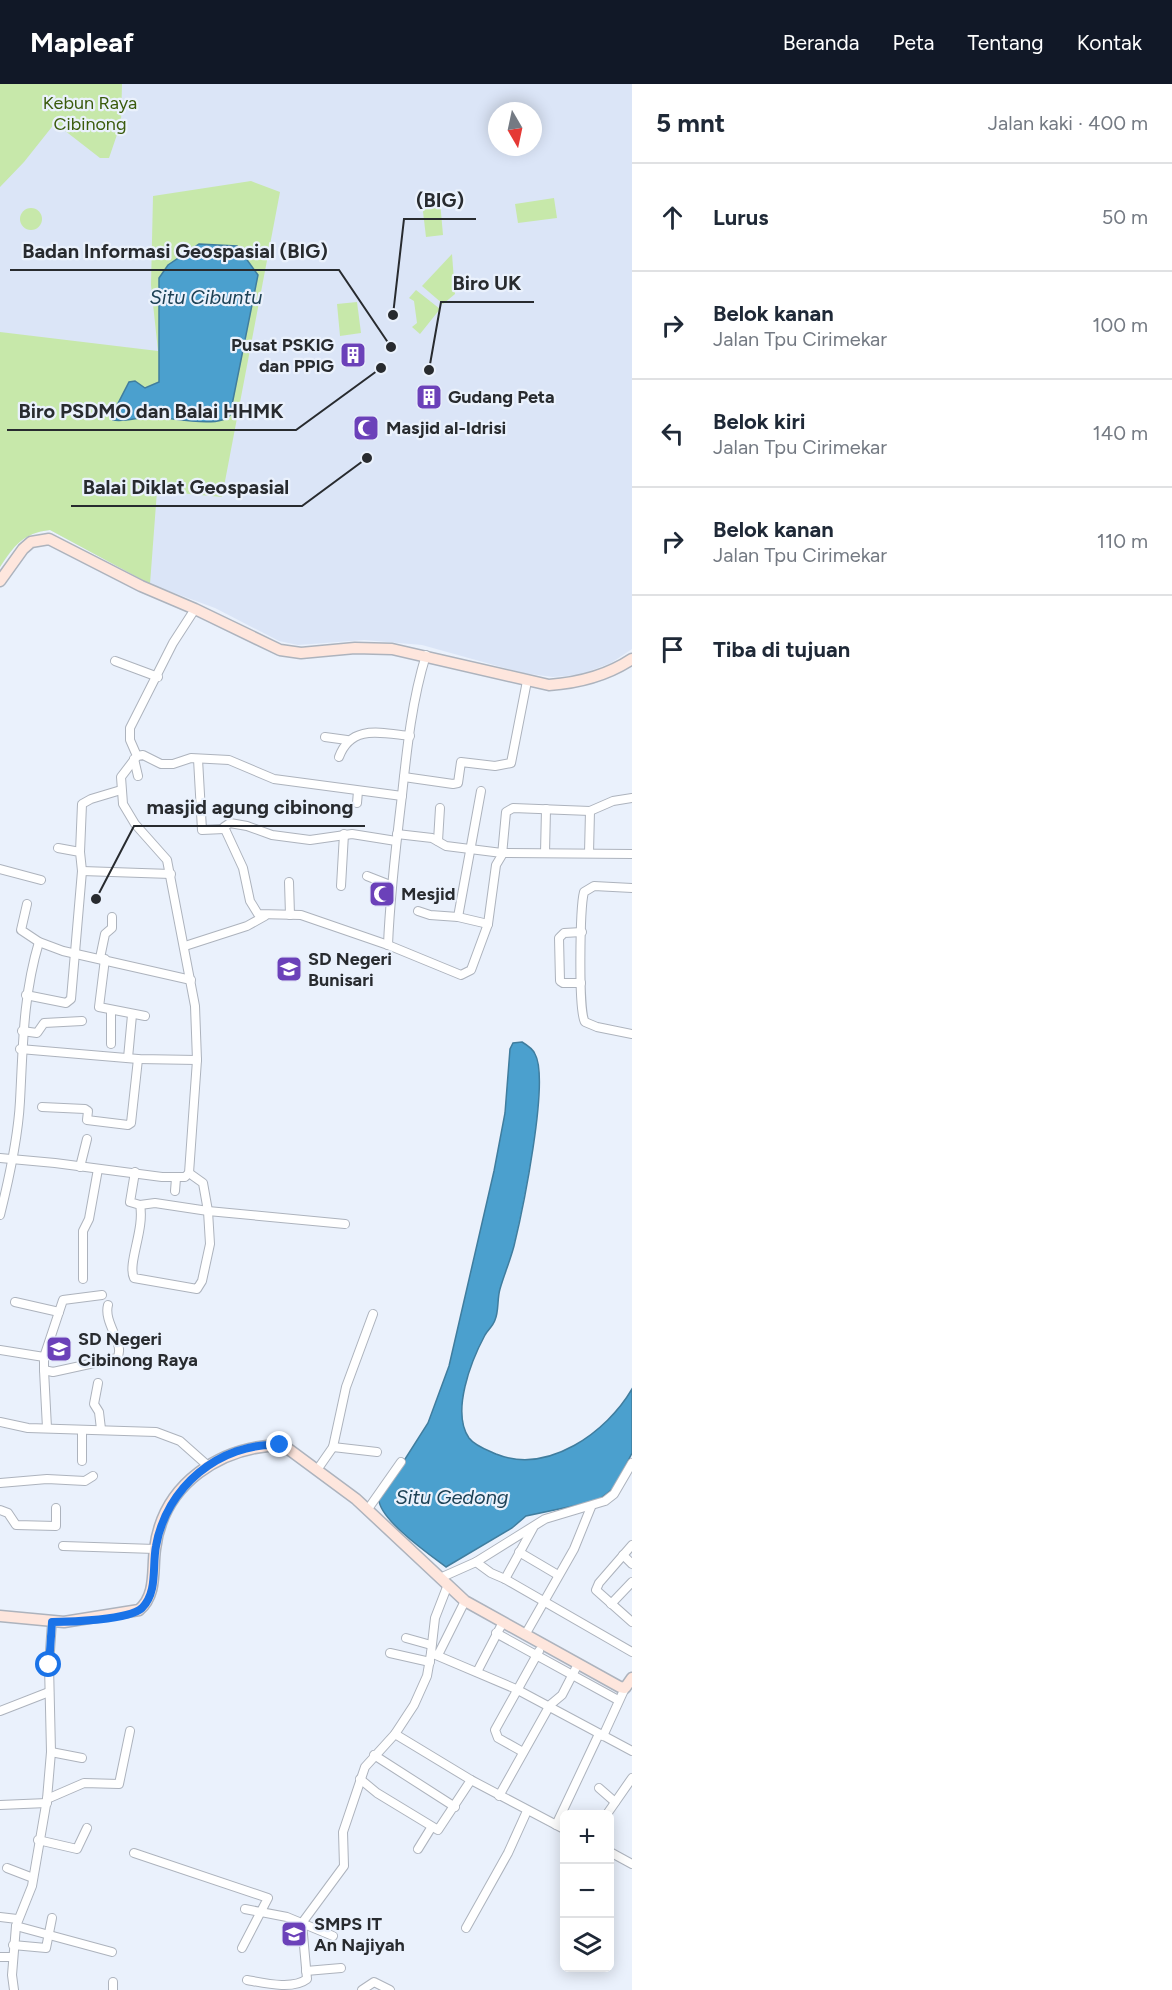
<!DOCTYPE html>
<html lang="id">
<meta charset="utf-8">
<style>
:root{--surface:#fff;--page:#f2f2f3;--text:#1f2937;--muted:#747a83;--line:#e0e1e3;--accent:#111827}
body{margin:0;font-family:Figtree,sans-serif;background:var(--page);color:var(--text)}
.controls{position:absolute;right:18px;bottom:18px;display:grid;overflow:hidden;border-radius:9px;box-shadow:0 3px 15px #0003}
.controls button{width:54px;height:54px;display:grid;place-items:center;padding:0;border:0;border-bottom:2px solid var(--line);background:var(--surface);color:var(--text);font:30px sans-serif}
.compass{position:absolute;left:488px;top:18px;width:54px;height:54px;border-radius:50%;background:var(--surface);box-shadow:0 3px 15px #0003;rotate:171deg}
.stop{position:absolute;width:18px;height:18px;margin:-14px;border:4px solid #1a73e8;border-radius:50%;background:#fff}
.stop.end{background:#1a73e8;border-color:#fff;box-shadow:0 2px 6px #0008}
.list{margin:0;padding:0;list-style:none}
h2{display:flex;justify-content:space-between;align-items:center;height:78px;margin:0;padding:0 24px;font-size:26px}
h2 small{font-size:20px;font-weight:400;color:var(--muted)}
.list li{display:grid;grid-template-columns:39px 1fr auto;gap:18px;align-items:center;box-sizing:border-box;height:108px;padding:0 24px;border-top:2px solid var(--line)}
.list b{display:block;font-size:22px;white-space:nowrap}
.list p{margin:0;font-size:20px;white-space:nowrap;color:var(--muted)}
.list em{font-size:20px;font-style:normal;color:var(--muted)}
.icon{flex:none;width:33px;height:33px;fill:none;stroke:currentColor;stroke-width:2;stroke-linecap:round;stroke-linejoin:round}
.map{position:relative;flex:none;width:632px;height:1906px;overflow:hidden}
header{display:flex;align-items:center;gap:36px;box-sizing:border-box;height:84px;padding:0 30px;background:var(--accent);color:#fff}
header strong{font-size:28px}
nav{display:flex;gap:33px;margin-inline-start:auto;font-size:21px}
main{display:flex}
aside{flex:1;background:var(--surface)}
.map>svg:first-child{display:block}
.built{fill:#dbe5f7;fill-rule:evenodd}
.green{fill:#c7e8aa}
.water{fill:#4ba0ce;stroke:#407d9e;stroke-width:1.5}
.lines{fill:none;stroke-linecap:round;stroke-linejoin:round}
.street-casing{stroke:#adb3bd;stroke-width:10}
.secondary-casing{stroke:#adb3bd;stroke-width:13}
.street{stroke:#fff;stroke-width:8}
.secondary{stroke:#fee6dd;stroke-width:10}
.route{stroke:#1a73e8;stroke-width:8}
.labels{text-anchor:middle;dominant-baseline:central;stroke-width:4.5;stroke-linejoin:round;paint-order:stroke}
.park-label{font-size:18px;fill:#3a5b0c;stroke:#eaf1fc}
.poi-label{font-size:18px;font-weight:bold;fill:#282b2f;stroke:#eaf1fc;text-anchor:start}
.water-label{font-size:20px;font-style:italic;fill:#1c4155;stroke:#eaf1fc}
.leader{fill:none;stroke:#282b2f;stroke-width:2}
.callout-dot{fill:#282b2f;stroke:#eaf1fc;stroke-width:2}
.callout-label{font-size:20px;text-anchor:middle;font-weight:bold;fill:#282b2f;stroke:#eaf1fc;stroke-width:4.5;stroke-linejoin:round;paint-order:stroke}
</style>
<header>
<strong>Mapleaf</strong>
<nav><a>Beranda</a><a>Peta</a><a>Tentang</a><a>Kontak</a></nav>
</header>
<main>
<div class="map">
<svg width="632" height="1906" viewBox="0 0 632 1906">
<rect width="100%" height="100%" fill="#eaf1fc"/>
<path class="built" d="M0,0H632V565L611,579L579,591L553,593L523,589L422,561L364,556L298,561L279,557L215,524L150,500L50,446L37,448L19,456L0,483ZM497,27H533V63H497Z"/>
<g class="green">
<path d="M0,0H122L121,39L109,74H100L55,39L24,78L0,103Z"/>
<path d="M251,97L280,108L222,413L157,407L150,500L50,446C23,449 14,462 0,483V248L158,267L151,201L153,112Z"/>
<path d="M554,114L557,134L518,139L515,120Z"/>
<path d="M440,117L443,151L426,153L422,119Z"/>
<circle cx="31" cy="135" r="11"/>
<path d="M452,170L455,210L443,220L422,202Z"/>
<path d="M416,206L440,225L420,250L412,243L417,239L414,217L409,214Z"/>
<path d="M357,218L361,249L340,252L337,220Z"/>
</g>
<g class="water">
<path d="M199,160L237,162L258,191L230,331C221,345 168,333 151,333C138,333 126,338 113,336L111,333L129,298L135,297L145,304L159,298V194L168,181Z"/>
<path d="M522,958C527,961 533,965 535,970C550,996 522,1129 514,1162C510,1177 504,1191 500,1205C497,1215 499,1227 495,1236C493,1242 488,1246 485,1251C471,1277 451,1328 469,1354C475,1362 487,1366 496,1370C548,1391 607,1348 632,1305V1369L614,1404L597,1417L526,1432L512,1444L446,1483C430,1471 380,1436 379,1416L428,1339L449,1282L494,1087L505,1029L510,965L513,959Z"/>
</g>
<g class="lines">
<g class="street-casing">
<g id="street">
<path d="M115,577L158,593"/>
<path d="M325,653L347,656"/>
<path d="M137,672L143,671L161,680H173L191,674L229,676L274,695L402,712"/>
<path d="M339,673C351,640 381,649 410,652"/>
<path d="M134,675L138,692"/>
<path d="M198,675L202,746L224,745"/>
<path d="M404,693L453,700L458,699L461,678L495,682L511,679L527,597"/>
<path d="M357,719L358,707"/>
<path d="M397,750L432,754L446,762L502,769L632,770"/>
<path d="M396,757L352,750L310,756L272,751L247,742L230,739L224,743L243,784L250,817L258,830L301,831L388,861L461,891L471,886L488,840L496,781L502,771L506,728L513,724L590,727L613,717L632,714"/>
<path d="M438,757L440,724"/>
<path d="M80,768L82,720L91,715L121,706"/>
<path d="M545,769L546,725"/>
<path d="M589,769L590,727"/>
<path d="M0,785L41,796"/>
<path d="M82,787L171,790"/>
<path d="M367,792L390,801"/>
<path d="M289,798L290,831"/>
<path d="M341,802L344,750"/>
<path d="M632,804L594,802L584,808C580,823 578,928 585,938L597,943L632,950"/>
<path d="M27,820L21,846L39,858L63,867L191,896"/>
<path d="M418,827L430,831L458,833L488,840"/>
<path d="M458,833L481,707"/>
<path d="M388,861C390,810 396,761 402,711C407,664 412,616 426,571"/>
<path d="M185,862L247,842L265,832"/>
<path d="M100,874L105,850L112,844V833"/>
<path d="M105,875L99,923L145,932"/>
<path d="M581,899H563L560,897L559,854L564,849L582,848"/>
<path d="M26,911L66,919L71,915L82,787L80,768L58,764"/>
<path d="M22,947L37,949L44,939L82,937"/>
<path d="M111,960V927"/>
<path d="M20,965L138,975L197,976"/>
<path d="M128,974L132,931"/>
<path d="M42,1023L85,1025L88,1027L87,1036L128,1041L131,1039L138,975"/>
<path d="M0,1074L55,1079L162,1093H185L189,1089L197,976L195,922L167,776L135,740L123,720L121,693L137,672L130,656V644L173,559L195,525"/>
<path d="M80,1083L87,1055"/>
<path d="M135,1088L130,1118L140,1121C145,1145 127,1180 134,1194L197,1205L202,1197L210,1160L208,1127L203,1099L189,1089"/>
<path d="M175,1107L176,1094"/>
<path d="M140,1121L155,1119L208,1127L345,1140"/>
<path d="M0,1131C9,1095 18,1055 20,1017C23,962 23,911 39,858"/>
<path d="M83,1195V1147L89,1135L98,1085"/>
<path d="M15,1218L59,1228"/>
<path d="M0,1266L44,1273V1286L53,1288L117,1274C126,1261 103,1239 108,1221"/>
<path d="M44,1273L63,1216L102,1211"/>
<path d="M44,1286L47,1344"/>
<path d="M98,1299L94,1320L99,1328L101,1345"/>
<path d="M0,1338L28,1344L156,1348L180,1357L207,1381"/>
<path d="M82,1346V1377"/>
<path d="M333,1363L377,1368"/>
<path d="M317,1386L333,1363L346,1303L373,1230"/>
<path d="M0,1399L47,1395L85,1397L93,1392"/>
<path d="M368,1425L401,1378"/>
<path d="M0,1426L8,1429L16,1441L56,1442V1424"/>
<path d="M632,1461L599,1499L596,1506L632,1538"/>
<path d="M63,1462L155,1465"/>
<path d="M519,1468L558,1491"/>
<path d="M623,1471L632,1480"/>
<path d="M476,1478L491,1489L505,1495L632,1568"/>
<path d="M440,1494L476,1478L545,1435L605,1417L614,1410L632,1379"/>
<path d="M505,1495L533,1444"/>
<path d="M447,1503L435,1534L431,1569L516,1605L632,1667"/>
<path d="M611,1520L632,1498"/>
<path d="M496,1549L618,1616"/>
<path d="M525,1551L574,1465L591,1423"/>
<path d="M406,1554L431,1561"/>
<path d="M390,1569L430,1578"/>
<path d="M438,1571L465,1517"/>
<path d="M477,1588L503,1538"/>
<path d="M0,1627L49,1608"/>
<path d="M395,1650L471,1696L564,1745"/>
<path d="M603,1652L625,1604"/>
<path d="M51,1668L82,1674"/>
<path d="M523,1668L498,1654L495,1646L539,1567"/>
<path d="M374,1671L455,1723"/>
<path d="M360,1695L377,1709L438,1746L471,1696"/>
<path d="M599,1704L615,1718"/>
<path d="M499,1712L550,1621L562,1611L578,1580"/>
<path d="M47,1715L84,1699L119,1700L130,1647"/>
<path d="M0,1721L47,1719"/>
<path d="M607,1730L632,1694"/>
<path d="M556,1741L599,1650"/>
<path d="M38,1756L77,1765L87,1744"/>
<path d="M418,1765L431,1744"/>
<path d="M610,1768L632,1780"/>
<path d="M134,1769L268,1814L242,1864"/>
<path d="M7,1784L33,1794"/>
<path d="M245,1825L287,1833L333,1852"/>
<path d="M0,1833L17,1835"/>
<path d="M16,1842L112,1868"/>
<path d="M466,1844L508,1769L527,1727"/>
<path d="M13,1861L46,1864L52,1834"/>
<path d="M0,1873H13"/>
<path d="M306,1887L341,1884"/>
<path d="M247,1896C264,1899 293,1906 307,1895L302,1839L344,1782L343,1748L365,1683L395,1650L414,1621L427,1592L431,1569"/>
<path d="M113,1898V1906"/>
<path d="M14,1906L12,1891L16,1842L32,1802L47,1715L51,1668L49,1581L52,1538"/>
<path d="M362,1906L374,1898L390,1906"/>
</g>
</g>
<g class="secondary-casing">
<g id="secondary">
<path d="M0,497L23,465L31,458L49,455L141,502L195,525L280,566L301,569L355,564L392,565L549,601C577,599 608,591 632,575"/>
<path d="M0,1532L64,1538L139,1526C157,1511 152,1486 155,1465C163,1399 221,1362 283,1361L356,1415L465,1517L620,1603L625,1604L632,1594"/>
</g>
</g>
<use href="#street" class="street"/>
<use href="#secondary" class="secondary"/>
</g>
<g class="lines">
<path class="route" d="M49,1581L52,1538C70,1538 129,1536 142,1524C158,1508 152,1482 156,1462C166,1404 219,1358 280,1361"/>
</g>
<defs>
<g id="building-square" transform="scale(1.35)"><rect x="-9" y="-9" width="18" height="18" rx="4" fill="#6b41b9" stroke="#eaf1fc"/><path d="M-4-6H4V6H1V3H-1V6H-4ZM-2.5-4.3h1.7v1.8h-1.7ZM.8-4.3h1.7v1.8H.8ZM-2.5-1h1.7V.8h-1.7ZM.8-1h1.7V.8H.8Z" fill="#fff"/></g>
<g id="mosque-square" transform="scale(1.35)"><rect x="-9" y="-9" width="18" height="18" rx="4" fill="#6b41b9" stroke="#eaf1fc"/><path d="M3.5-4.9A6 6 0 1 0 3.5 4.9A5 5 0 1 1 3.5-4.9Z" fill="#fff"/></g>
<g id="school-square" transform="scale(1.35)"><rect x="-9" y="-9" width="18" height="18" rx="4" fill="#6b41b9" stroke="#eaf1fc"/><path d="M0-5L7-2L0 1L-7-2ZM-4 1L0 2.5L4 1V4Q0 6-4 4Z" fill="#fff"/></g>
</defs>
<g fill-rule="evenodd">
<use href="#building-square" x="353" y="271"/>
<use href="#building-square" x="429" y="313"/>
<use href="#mosque-square" x="366" y="344"/>
<use href="#mosque-square" x="382" y="810"/>
<use href="#school-square" x="289" y="885"/>
<use href="#school-square" x="59" y="1265"/>
<use href="#school-square" x="294" y="1850"/>
</g>
<g class="labels">
<g class="park-label">
<text x="90" y="19">Kebun Raya<tspan x="90" dy="21">Cibinong</tspan></text>
</g>
<g class="poi-label">
<text x="334" y="261" text-anchor="end">Pusat PSKIG<tspan x="334" dy="21">dan PPIG</tspan></text>
<text x="448" y="313">Gudang Peta</text>
<text x="386" y="344">Masjid al-Idrisi</text>
<text x="401" y="810">Mesjid</text>
<text x="308" y="875">SD Negeri<tspan x="308" dy="21">Bunisari</tspan></text>
<text x="78" y="1255">SD Negeri<tspan x="78" dy="21">Cibinong Raya</tspan></text>
<text x="314" y="1840">SMPS IT<tspan x="314" dy="21">An Najiyah</tspan></text>
</g>
<g class="water-label">
<text x="206" y="213">Situ Cibuntu</text>
<text x="452" y="1413">Situ Gedong</text>
</g>
</g>
<path class="leader" d="M393 231L404 135H476M391 263L339 186H10M429 286L441 218H534M381 284L296 346H7M367 374L302 422H71M96 815L134 742H365"/>
<g class="callout-dot">
<circle cx="393" cy="231" r="6"/>
<circle cx="391" cy="263" r="6"/>
<circle cx="429" cy="286" r="6"/>
<circle cx="381" cy="284" r="6"/>
<circle cx="367" cy="374" r="6"/>
<circle cx="96" cy="815" r="6"/>
</g>
<g class="callout-label">
<text x="440" y="123">(BIG)</text>
<text x="175" y="174">Badan Informasi Geospasial (BIG)</text>
<text x="487" y="206">Biro UK</text>
<text x="151" y="334">Biro PSDMO dan Balai HHMK</text>
<text x="186" y="410">Balai Diklat Geospasial</text>
<text x="250" y="730">masjid agung cibinong</text>
</g>
</svg>
<div class="controls">
<button>+</button>
<button>−</button>
<button><svg class="icon" aria-label="layers" viewBox="0 0 24 24"><path d="M12 4l9 5-9 5-9-5zM3 14l9 5 9-5"/></svg></button>
</div>
<svg class="compass" viewBox="-18 -18 36 36"><path d="M0-13l5 13h-10z" fill="#e53935"/><path d="M0 13l5-13h-10z" fill="#747a83"/></svg>
<div class="stop" style="left:49px;top:1581px"></div>
<div class="stop end" style="left:280px;top:1361px"></div>
</div>
<aside>
<h2>5 mnt<small>Jalan kaki · 400 m</small></h2>
<ul class="list">
<li><svg class="icon" aria-label="ahead" viewBox="0 0 24 24"><path d="M12 20V5M6 11l6-6 6 6"/></svg><div><b>Lurus</b></div><em>50 m</em></li>
<li><svg class="icon" aria-label="right" viewBox="0 0 24 24"><path d="M7 20v-9h11M14 6l5 5-5 5"/></svg><div><b>Belok kanan</b><p>Jalan Tpu Cirimekar</p></div><em>100 m</em></li>
<li><svg class="icon" aria-label="left" viewBox="0 0 24 24"><path d="M17 20v-9H6M10 6l-5 5 5 5"/></svg><div><b>Belok kiri</b><p>Jalan Tpu Cirimekar</p></div><em>140 m</em></li>
<li><svg class="icon" aria-label="right" viewBox="0 0 24 24"><path d="M7 20v-9h11M14 6l5 5-5 5"/></svg><div><b>Belok kanan</b><p>Jalan Tpu Cirimekar</p></div><em>110 m</em></li>
<li><svg class="icon" aria-label="arrive" viewBox="0 0 24 24"><path d="M6 21V4h12l-3 4 3 4H6"/></svg><div><b>Tiba di tujuan</b></div></li>
</ul>
</aside>
</main>
